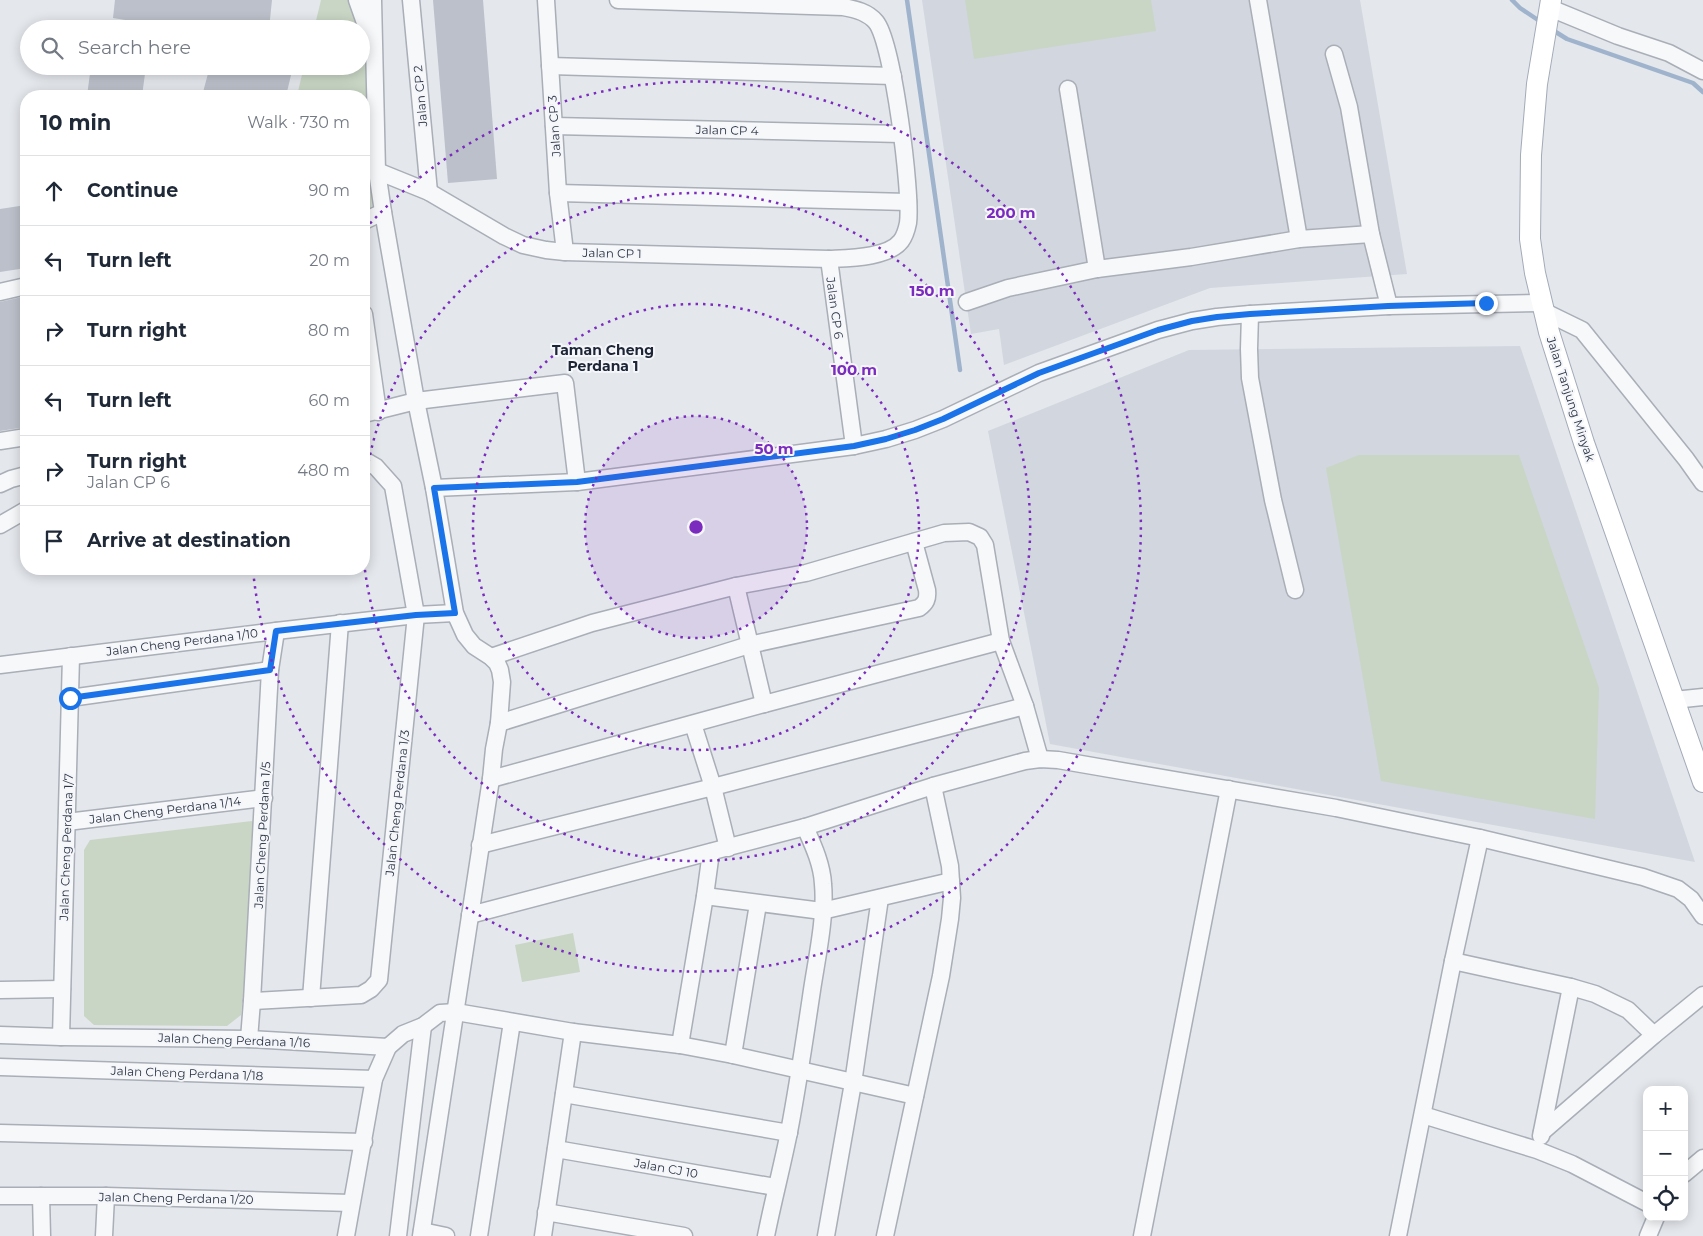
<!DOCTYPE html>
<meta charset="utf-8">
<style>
:root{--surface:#fff;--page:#f2f2f3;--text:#1f2937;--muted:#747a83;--line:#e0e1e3}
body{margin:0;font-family:Montserrat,sans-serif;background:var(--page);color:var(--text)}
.controls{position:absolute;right:15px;bottom:15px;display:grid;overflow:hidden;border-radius:10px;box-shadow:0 2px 12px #0003}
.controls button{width:45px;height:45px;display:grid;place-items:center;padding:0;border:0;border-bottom:1px solid var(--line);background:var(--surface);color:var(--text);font:25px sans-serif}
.stop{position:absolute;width:15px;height:15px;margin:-11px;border:4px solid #1a73e8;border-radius:50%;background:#fff}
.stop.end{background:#1a73e8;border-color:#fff;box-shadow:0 1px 5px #0008}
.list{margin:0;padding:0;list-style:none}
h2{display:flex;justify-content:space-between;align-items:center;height:65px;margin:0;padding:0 20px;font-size:21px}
h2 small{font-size:16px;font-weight:400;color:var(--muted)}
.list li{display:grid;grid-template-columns:32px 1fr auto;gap:15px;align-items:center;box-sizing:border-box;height:70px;padding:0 20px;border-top:1px solid var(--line)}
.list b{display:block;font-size:19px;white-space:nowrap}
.list p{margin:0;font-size:16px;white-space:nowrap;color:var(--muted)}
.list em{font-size:16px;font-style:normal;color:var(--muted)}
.icon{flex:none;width:28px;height:28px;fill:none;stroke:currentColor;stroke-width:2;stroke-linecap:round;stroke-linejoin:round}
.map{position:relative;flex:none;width:1703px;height:1236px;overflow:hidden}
.search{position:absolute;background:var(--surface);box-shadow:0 2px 12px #0003;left:20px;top:20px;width:350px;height:55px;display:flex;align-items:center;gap:12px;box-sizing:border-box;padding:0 18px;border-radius:28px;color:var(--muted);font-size:19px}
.panel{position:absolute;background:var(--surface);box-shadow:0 2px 12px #0003;left:20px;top:90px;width:350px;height:485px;border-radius:20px}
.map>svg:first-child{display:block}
.built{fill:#d2d6de}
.green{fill:#c9d6c5}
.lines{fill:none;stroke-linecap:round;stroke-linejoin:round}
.stream{stroke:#9fb4cc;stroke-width:4.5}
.building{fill:#bbc0ca}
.minor-casing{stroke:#a9aeb7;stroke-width:19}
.major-casing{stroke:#a3abb8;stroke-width:22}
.minor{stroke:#f7f8fa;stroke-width:16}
.major{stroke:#fff;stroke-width:20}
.route{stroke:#1a73e8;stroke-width:6}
.ring{fill:none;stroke:#7b2cbf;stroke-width:2.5;stroke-dasharray:2.5 5}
.labels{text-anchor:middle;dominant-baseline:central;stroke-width:4;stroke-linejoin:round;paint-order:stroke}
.street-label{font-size:12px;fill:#2b3445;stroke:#f4f6f9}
.neighbourhood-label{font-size:14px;font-weight:bold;fill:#1d2536;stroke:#f4f6f9}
.centre{fill:#7b2cbf;stroke:#f4f6f9;stroke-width:2.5}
.ring-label{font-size:15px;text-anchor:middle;font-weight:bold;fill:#7b2cbf;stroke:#f4f6f9;stroke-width:4;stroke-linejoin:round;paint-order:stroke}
</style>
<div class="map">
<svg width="1703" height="1236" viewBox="0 0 1703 1236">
<rect width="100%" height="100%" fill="#e4e7ec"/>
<g class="built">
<path d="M922,0H1360L1407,274L1210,288L1004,365L999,329L971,334Z"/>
<path d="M1520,346L1695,862L1050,744L988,431L1189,350Z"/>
</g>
<g class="green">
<path d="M321,0H354L369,35L372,222L364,223V96H297L304,66H361V29H314Z"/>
<path d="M965,0H1151L1156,31L974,59Z"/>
<path d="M1359,455H1519L1599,688L1595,819L1381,781L1326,468Z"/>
<path d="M252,821L260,832L241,1015L227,1026L94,1025L84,1016V850L90,840Z"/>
<path d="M573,933L580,972L522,982L515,945Z"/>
</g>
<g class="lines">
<g class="stream">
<path d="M907,0L960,370"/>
<path d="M1512,0L1520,8L1541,22"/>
<path d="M1551,29L1567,39L1693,83L1703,92"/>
</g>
</g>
<g class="building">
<path d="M115,0H272L269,29H181L113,18Z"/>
<path d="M433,0H483L497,179L448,183Z"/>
<path d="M91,66H146L142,96H87Z"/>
<path d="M210,66H274L292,71L286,96H202Z"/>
<path d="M26,205V268L0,272V209Z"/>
<path d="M26,296V427L0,431V302Z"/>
</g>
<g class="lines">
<g class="minor-casing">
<g id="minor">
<path d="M357,0L369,34"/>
<path d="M373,0L377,171L383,212L416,401L434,488L455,613L465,635L474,646L491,657L497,663L500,670L502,682L499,723L494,749L491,779L421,1236"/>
<path d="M411,0L429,192"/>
<path d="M546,0L558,193L565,252"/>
<path d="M1258,0L1299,239"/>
<path d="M1550,8L1618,36L1669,53L1703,71"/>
<path d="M1334,54L1349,107L1371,234L1389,306"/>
<path d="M550,66L893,76"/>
<path d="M1068,89L1097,269"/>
<path d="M554,126L901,134"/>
<path d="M377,171L429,192L504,236L523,245L546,250L565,252L829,259C848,258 888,258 901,241C904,237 907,228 908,223C912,194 893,43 876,22C868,12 855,9 843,7L618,0"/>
<path d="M558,193L908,202"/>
<path d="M364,221L383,212"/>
<path d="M829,259L854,446"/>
<path d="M0,292L26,286"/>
<path d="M967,302L1008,288L1097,269L1191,257L1299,239L1371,234"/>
<path d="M1543,311L1582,330L1686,459L1703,483"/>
<path d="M364,314L378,412"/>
<path d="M1250,314L1249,349L1250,378L1273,500L1295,590"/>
<path d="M364,414L416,401L565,383L577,482"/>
<path d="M0,441L26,437"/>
<path d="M0,484L11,479L26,475"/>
<path d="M434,488L577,482L854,446L886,439L915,430L943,419L1039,373L1158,330L1192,321L1217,317L1250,314L1389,306L1541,303"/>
<path d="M0,525L26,510"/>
<path d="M736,586L764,704"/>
<path d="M491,657L592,623L736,586L806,573L944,533L969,532L980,537L985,545L1001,641L1025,706L1040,759"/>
<path d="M0,665L276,631L416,615L455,613"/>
<path d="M70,698L270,670"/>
<path d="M1674,700L1703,697"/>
<path d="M499,723L749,645L919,608C926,603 928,599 927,590L914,542"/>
<path d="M693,724L713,787L728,848"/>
<path d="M491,779L764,704L1001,641"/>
<path d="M67,822L264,798"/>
<path d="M480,845L713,787L1025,706"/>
<path d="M705,896L822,911L951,881"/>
<path d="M470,915L805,827L933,786L1025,761L1040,759L1058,760L1336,808L1480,838L1643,877L1678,889L1691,899L1703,916"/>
<path d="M1453,961L1571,987L1595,994L1628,1010L1654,1035"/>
<path d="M0,990L62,989"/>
<path d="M311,998L340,623"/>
<path d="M252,1001L361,995L371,989L379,980L416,615L393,486L376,467L364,460"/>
<path d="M0,1035L61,1037L249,1039L388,1047L403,1034L423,1026L440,1013L456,1012L573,1032L680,1045L733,1055L915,1096"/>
<path d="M61,1037L71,656"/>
<path d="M249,1039L252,1001L270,670L276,631"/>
<path d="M680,1045L705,896L711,852"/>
<path d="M733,1055L758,904"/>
<path d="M0,1067L374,1079"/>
<path d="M564,1094L789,1133"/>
<path d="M1423,1115L1537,1150L1572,1164L1647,1203"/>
<path d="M1542,1132L1654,1035L1703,995"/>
<path d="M0,1133L364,1142"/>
<path d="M1541,1136L1571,987"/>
<path d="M556,1149L775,1187"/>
<path d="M1684,1174L1703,1158"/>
<path d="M0,1196H106L351,1203"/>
<path d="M41,1196L42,1236"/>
<path d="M546,1212L684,1236"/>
<path d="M422,1231L446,1236"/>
<path d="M104,1236L106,1196"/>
<path d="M346,1236L374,1079L388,1047"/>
<path d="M398,1236L423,1026"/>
<path d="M479,1236L512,1022"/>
<path d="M543,1236L573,1032"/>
<path d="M766,1236C773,1201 782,1167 789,1132C798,1085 805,1037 812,990C817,957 826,916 823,884C822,864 813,845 805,827"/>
<path d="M826,1236L853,1083L880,898"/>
<path d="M885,1236L941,976L950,919L952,898L950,866L933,786"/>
<path d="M1142,1236L1229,789"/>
<path d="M1398,1236L1453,961L1480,838"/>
<path d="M1648,1236L1656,1217"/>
</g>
</g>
<g class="major-casing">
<path id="major" d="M1551,0L1537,84L1531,155L1530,239L1535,273L1549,332L1584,443L1703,782"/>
</g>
<use href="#minor" class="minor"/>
<use href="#major" class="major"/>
</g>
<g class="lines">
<path class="route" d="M70,698L270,670L276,631L416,615L455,613L434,488L577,482L854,446L886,439L915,430L943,419L1039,373L1158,330L1192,321L1217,317L1250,314L1388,306L1486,303"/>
</g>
<circle cx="696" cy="527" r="111" fill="#7b2cbf" fill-opacity=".12"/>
<g class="ring">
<circle cx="696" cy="527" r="111"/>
<circle cx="696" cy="527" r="223"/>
<path d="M364 492A334 334 0 1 1 364 562"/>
<path d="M365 229A445 445 0 1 1 253 570"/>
</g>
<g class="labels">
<g class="street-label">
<text transform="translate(420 96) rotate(-95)">Jalan CP 2</text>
<text transform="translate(554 126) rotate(-94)">Jalan CP 3</text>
<text transform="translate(727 130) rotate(1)">Jalan CP 4</text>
<text transform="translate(612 253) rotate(1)">Jalan CP 1</text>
<text transform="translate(835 308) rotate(82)">Jalan CP 6</text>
<text transform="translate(1571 399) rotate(72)">Jalan Tanjung Minyak</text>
<text transform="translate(182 642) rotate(-7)">Jalan Cheng Perdana 1/10</text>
<text transform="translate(397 803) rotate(-84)">Jalan Cheng Perdana 1/3</text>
<text transform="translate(165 810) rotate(-7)">Jalan Cheng Perdana 1/14</text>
<text transform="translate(262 835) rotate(-87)">Jalan Cheng Perdana 1/5</text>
<text transform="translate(66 847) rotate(-88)">Jalan Cheng Perdana 1/7</text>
<text transform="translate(234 1040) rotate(2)">Jalan Cheng Perdana 1/16</text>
<text transform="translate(187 1073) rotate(2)">Jalan Cheng Perdana 1/18</text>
<text transform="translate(666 1168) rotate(10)">Jalan CJ 10</text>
<text transform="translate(176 1198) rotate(1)">Jalan Cheng Perdana 1/20</text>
</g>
<g class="neighbourhood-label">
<text x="603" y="350">Taman Cheng<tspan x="603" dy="16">Perdana 1</tspan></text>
</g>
</g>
<circle cx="696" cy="527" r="8" class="centre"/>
<g class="ring-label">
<text x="1011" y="218">200 m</text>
<text x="932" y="296">150 m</text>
<text x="854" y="375">100 m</text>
<text x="774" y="454">50 m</text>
</g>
</svg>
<div class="controls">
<button>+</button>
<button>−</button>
<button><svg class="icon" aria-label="locate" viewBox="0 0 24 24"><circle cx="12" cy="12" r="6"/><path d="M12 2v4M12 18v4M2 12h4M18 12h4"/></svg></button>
</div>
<div class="stop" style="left:70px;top:698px"></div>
<div class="stop end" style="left:1486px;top:303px"></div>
<div class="search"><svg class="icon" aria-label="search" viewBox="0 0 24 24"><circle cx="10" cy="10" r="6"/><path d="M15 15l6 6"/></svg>Search here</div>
<section class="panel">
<h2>10 min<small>Walk · 730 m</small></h2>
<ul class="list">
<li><svg class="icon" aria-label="ahead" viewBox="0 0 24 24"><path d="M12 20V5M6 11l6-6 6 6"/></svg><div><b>Continue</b></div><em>90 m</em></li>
<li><svg class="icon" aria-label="left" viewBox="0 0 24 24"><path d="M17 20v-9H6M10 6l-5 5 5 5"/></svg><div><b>Turn left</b></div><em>20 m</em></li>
<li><svg class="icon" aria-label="right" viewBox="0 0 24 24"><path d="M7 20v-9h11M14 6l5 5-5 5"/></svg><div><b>Turn right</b></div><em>80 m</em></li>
<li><svg class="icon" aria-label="left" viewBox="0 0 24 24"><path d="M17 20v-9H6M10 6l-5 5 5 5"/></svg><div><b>Turn left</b></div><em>60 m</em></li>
<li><svg class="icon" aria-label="right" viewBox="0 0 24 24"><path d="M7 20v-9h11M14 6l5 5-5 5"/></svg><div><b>Turn right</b><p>Jalan CP 6</p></div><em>480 m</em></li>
<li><svg class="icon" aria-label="arrive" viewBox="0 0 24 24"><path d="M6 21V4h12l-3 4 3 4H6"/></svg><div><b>Arrive at destination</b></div></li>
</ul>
</section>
</div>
